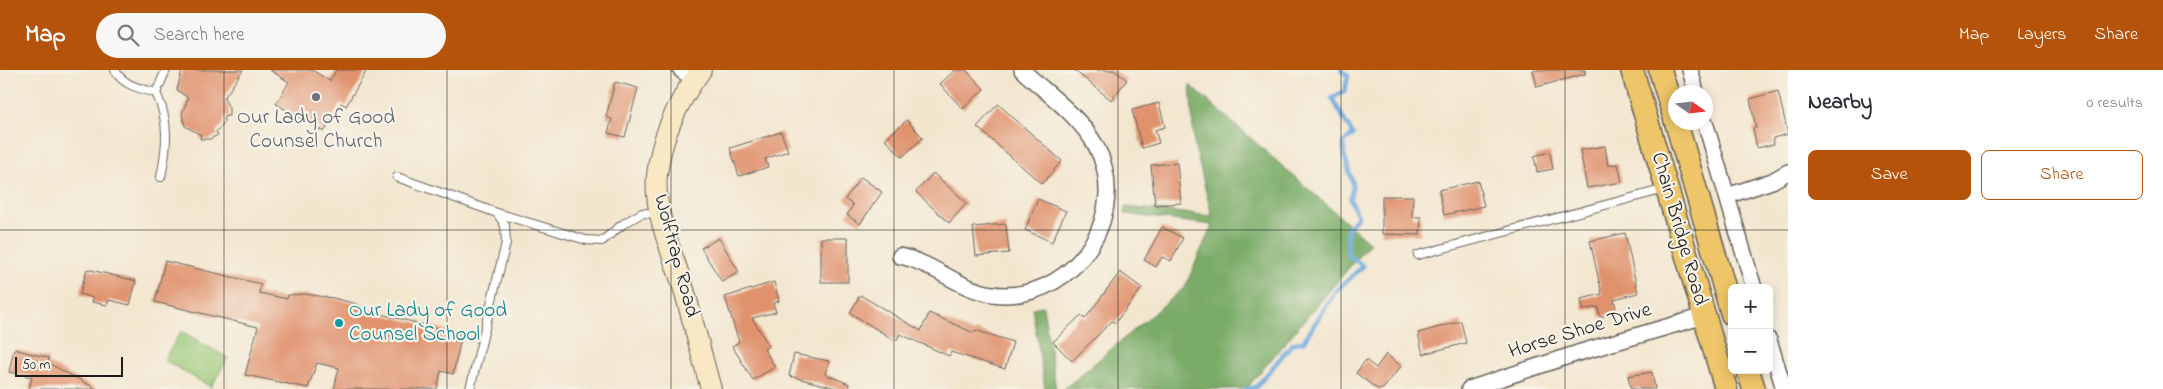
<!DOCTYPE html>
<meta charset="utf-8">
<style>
:root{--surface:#fff;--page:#f7f7f7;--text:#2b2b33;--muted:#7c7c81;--line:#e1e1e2;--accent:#b45309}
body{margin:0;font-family:"Indie Flower",sans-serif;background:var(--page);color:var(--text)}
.controls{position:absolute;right:15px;bottom:15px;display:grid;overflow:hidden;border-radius:8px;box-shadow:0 2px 12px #0003}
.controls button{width:45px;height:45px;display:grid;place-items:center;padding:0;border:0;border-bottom:1px solid var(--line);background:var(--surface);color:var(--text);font:25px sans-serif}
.compass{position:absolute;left:1668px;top:15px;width:45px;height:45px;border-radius:50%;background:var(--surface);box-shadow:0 2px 12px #0003;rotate:104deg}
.scale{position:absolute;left:15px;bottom:12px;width:108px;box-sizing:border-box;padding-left:5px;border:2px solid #1c1c1c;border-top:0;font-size:14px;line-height:18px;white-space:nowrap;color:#1c1c1c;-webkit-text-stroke:4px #f7f3e8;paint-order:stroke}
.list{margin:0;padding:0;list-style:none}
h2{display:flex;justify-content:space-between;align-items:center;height:65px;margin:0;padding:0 20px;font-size:21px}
h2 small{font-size:16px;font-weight:400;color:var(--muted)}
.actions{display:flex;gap:10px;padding:15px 20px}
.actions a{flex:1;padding:11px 0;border:1px solid var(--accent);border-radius:8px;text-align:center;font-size:18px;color:var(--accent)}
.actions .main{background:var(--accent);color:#fff}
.icon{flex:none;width:28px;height:28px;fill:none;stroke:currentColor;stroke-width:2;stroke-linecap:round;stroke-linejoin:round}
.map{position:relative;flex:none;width:1788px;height:319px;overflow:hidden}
header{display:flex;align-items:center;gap:30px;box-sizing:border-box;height:70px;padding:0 25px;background:var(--accent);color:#fff}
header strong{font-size:24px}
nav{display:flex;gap:28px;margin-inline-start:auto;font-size:18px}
.search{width:350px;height:45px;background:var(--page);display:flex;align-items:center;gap:12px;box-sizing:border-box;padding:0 18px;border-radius:28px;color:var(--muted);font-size:19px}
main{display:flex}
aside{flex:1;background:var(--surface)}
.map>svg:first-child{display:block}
.green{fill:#99c776;stroke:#5a7249}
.forest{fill:#7aac67;stroke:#4b6442}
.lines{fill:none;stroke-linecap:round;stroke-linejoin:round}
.stream{stroke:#6daadf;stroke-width:4.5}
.building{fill:#e0926d}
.lane-casing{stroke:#67635b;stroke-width:10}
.street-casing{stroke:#67635b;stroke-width:18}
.secondary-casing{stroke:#67635b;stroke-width:22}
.primary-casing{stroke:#67635b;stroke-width:25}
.lane{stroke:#fff;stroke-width:8}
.street{stroke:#fff;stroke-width:15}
.secondary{stroke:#f8e8c3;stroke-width:20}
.primary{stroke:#eec569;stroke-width:22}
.grid{fill:none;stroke:#1c1c1c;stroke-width:1;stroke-opacity:0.55}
.worship-dot{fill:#6b7280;stroke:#f7f3e8;stroke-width:2}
.culture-dot{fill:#0f9aa8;stroke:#f7f3e8;stroke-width:2}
.labels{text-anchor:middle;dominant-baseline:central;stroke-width:4.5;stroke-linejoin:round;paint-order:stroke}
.worship-label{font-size:21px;fill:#5b616d;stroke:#f7f3e8}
.street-label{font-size:21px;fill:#1c1c1c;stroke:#f7f3e8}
.culture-label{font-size:21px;fill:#0d838f;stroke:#f7f3e8;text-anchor:start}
</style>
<header>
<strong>Map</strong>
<div class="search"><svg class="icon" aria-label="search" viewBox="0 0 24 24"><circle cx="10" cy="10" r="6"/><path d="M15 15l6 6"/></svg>Search here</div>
<nav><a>Map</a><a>Layers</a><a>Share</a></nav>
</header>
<main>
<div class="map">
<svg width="1788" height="319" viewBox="0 0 1788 319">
<rect width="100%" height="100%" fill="#f7f3e8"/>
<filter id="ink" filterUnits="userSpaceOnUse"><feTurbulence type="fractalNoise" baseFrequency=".02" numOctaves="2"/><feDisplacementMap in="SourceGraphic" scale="10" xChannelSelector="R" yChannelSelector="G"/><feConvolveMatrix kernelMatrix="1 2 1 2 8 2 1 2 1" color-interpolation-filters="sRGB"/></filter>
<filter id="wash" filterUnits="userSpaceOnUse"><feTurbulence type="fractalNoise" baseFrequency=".0096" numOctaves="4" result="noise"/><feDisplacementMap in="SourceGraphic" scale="20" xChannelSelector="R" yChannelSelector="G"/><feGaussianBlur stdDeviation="1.12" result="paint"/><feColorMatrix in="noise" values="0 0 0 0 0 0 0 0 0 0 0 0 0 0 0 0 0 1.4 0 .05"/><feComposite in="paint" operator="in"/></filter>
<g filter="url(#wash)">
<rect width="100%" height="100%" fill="#f3e6cf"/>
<path class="green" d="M181,261L228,288L211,317L164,290Z"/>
<g class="forest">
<path d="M1190,15L1370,173L1246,319H1064L1185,217L1212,155L1125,144L1126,137L1212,146L1194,73Z"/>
<path d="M1043,236L1056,319H1045L1032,238Z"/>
</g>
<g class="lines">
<path class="stream" d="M1246,319L1256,317L1293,273L1303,272L1335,222L1363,196L1348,185L1347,159L1358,146L1350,129L1353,114L1344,85V72L1353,65L1332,28L1345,21L1348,6L1341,0"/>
</g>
<g id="blocks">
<g class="building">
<path d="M182,0H243L224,28L229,38V46H225L223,54L216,62L218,65L210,69H200L201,65L185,56L182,44L188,28L177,20Z"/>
<path d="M270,0H312L330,11L336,0H367L346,36L341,33L324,62L276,34L289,12Z"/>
<path d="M955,0H966L984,19L963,39L940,14Z"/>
<path d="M1074,0H1114L1127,10L1111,30Z"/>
<path d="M1533,0H1585V4L1537,17Z"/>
<path d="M615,12L638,18L625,67L608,63L612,49L606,47Z"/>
<path d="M1778,21L1788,64L1773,68L1774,74L1757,78L1753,58H1756L1750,29Z"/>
<path d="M1159,33L1165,57L1155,60L1159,73L1142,78L1132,40Z"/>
<path d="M998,34L1062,91L1042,114L977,57Z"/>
<path d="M907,50L923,68L902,87L885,69Z"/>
<path d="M781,62L788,81L765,89L768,97L739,106L730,78Z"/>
<path d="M1605,76L1608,95L1618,94L1622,112L1587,118L1580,80Z"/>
<path d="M1550,82L1553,99L1537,102L1534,86Z"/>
<path d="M1177,93L1181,133L1155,135L1151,95Z"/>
<path d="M933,103L967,133L949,153L916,122Z"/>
<path d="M861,107L882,122L860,154L847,145L853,135L845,129Z"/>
<path d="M1478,111L1484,136L1444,145L1439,120Z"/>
<path d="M1382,126H1413L1412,147H1421L1420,165L1382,164Z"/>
<path d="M1038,129L1066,141L1052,172L1025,160Z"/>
<path d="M1006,154L1009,183L976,186L973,157Z"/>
<path d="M1162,157L1183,168L1171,191L1162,187L1156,197L1144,190Z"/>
<path d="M1625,163L1638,223L1614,229L1617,243L1600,247L1598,237L1583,240L1581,229L1602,224L1590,171Z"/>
<path d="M719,168L739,202L722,212L701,178Z"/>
<rect x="821" y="168" width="27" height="44"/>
<path d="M165,191L261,214L259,223L287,229L288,225L305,224L333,228L353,233L361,236L360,239L462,264L453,304L441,301L437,319H334L339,298L317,293L308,318L245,305L258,257L155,232Z"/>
<path d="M87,199L136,211L130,235L109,230L107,235L92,232L93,228L80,224Z"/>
<path d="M1120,202L1142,218L1115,253L1112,251L1072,291L1053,272L1081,245L1085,249Z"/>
<path d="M774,212L779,231L773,233L776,242L752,248L769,276L764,279L775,297L753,310L732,276L739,272L725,227Z"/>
<path d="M860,225L921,261L929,243L974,263L975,260L1013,272L1005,299L951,282L949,286L900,264L896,271L850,243Z"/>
<path d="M1461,251L1466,273L1423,284L1418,263Z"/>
<path d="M14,279L49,288L48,293L97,319H29L32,307L9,302Z"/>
<path d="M794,284L829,291L825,304L849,314L848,319H840L789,306Z"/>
<path d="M1386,284L1401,296L1383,319H1377L1356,303L1366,290L1376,298Z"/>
<path d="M1652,302L1655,319H1631L1628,306Z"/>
</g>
</g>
</g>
<g filter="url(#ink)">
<use href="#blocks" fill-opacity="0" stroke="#67635b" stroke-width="1"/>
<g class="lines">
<g class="lane-casing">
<g id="lane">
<path d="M115,0C123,16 140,18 156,23C170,51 167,77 161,107"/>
<path d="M156,23L166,0"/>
<path d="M397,107L497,143L505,155L506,173L470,319"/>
<path d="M497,143L586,170L602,171L623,154L642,143L659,144"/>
<path d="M1418,185L1665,119"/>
</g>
</g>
<g class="street-casing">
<g id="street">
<path d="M681,0L694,9"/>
<path d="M1690,0L1696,22"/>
<path d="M1705,52L1754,218"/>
<path d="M1727,126L1772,111L1788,102"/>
<path d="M900,186C939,194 962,225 1005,225C1078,225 1131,142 1096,76C1079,45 1047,24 1022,0"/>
<path d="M1769,270L1784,319"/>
<path d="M1469,319L1578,283L1704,246"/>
</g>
</g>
<g class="secondary-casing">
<path id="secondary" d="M701,0C679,30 661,67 657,105C653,144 674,186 685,223C694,255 702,287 711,319"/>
</g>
<g class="primary-casing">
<g id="primary">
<path d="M1632,0L1726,319"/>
<path d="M1660,0L1676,52"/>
<path d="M1676,52L1732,244"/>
<path d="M1748,300L1754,319"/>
</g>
</g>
<use href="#lane" class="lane"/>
<use href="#street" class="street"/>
<use href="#secondary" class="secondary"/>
<use href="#primary" class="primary"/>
</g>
</g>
<path class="grid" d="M224,0V319M447,0V319M671,0V319M894,0V319M1118,0V319M1341,0V319M1565,0V319M0,160H1788"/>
<circle class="worship-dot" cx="316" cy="27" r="5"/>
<circle class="culture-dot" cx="339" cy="253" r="5"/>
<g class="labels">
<g class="worship-label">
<text x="316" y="48">Our Lady of Good<tspan x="316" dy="24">Counsel Church</tspan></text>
</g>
<g class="street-label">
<text transform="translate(1679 159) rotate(74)">Chain Bridge Road</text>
<text transform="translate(676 186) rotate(75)">Wolftrap Road</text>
<text transform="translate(1580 261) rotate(-17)">Horse Shoe Drive</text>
</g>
<g class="culture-label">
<text x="349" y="241">Our Lady of Good<tspan x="349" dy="24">Counsel School</tspan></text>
</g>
</g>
</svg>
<div class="controls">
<button>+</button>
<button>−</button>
</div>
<svg class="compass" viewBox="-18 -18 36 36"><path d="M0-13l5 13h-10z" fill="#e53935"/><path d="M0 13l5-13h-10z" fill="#7c7c81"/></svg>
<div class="scale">50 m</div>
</div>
<aside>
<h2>Nearby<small>0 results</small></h2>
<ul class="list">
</ul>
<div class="actions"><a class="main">Save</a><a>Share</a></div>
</aside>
</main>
